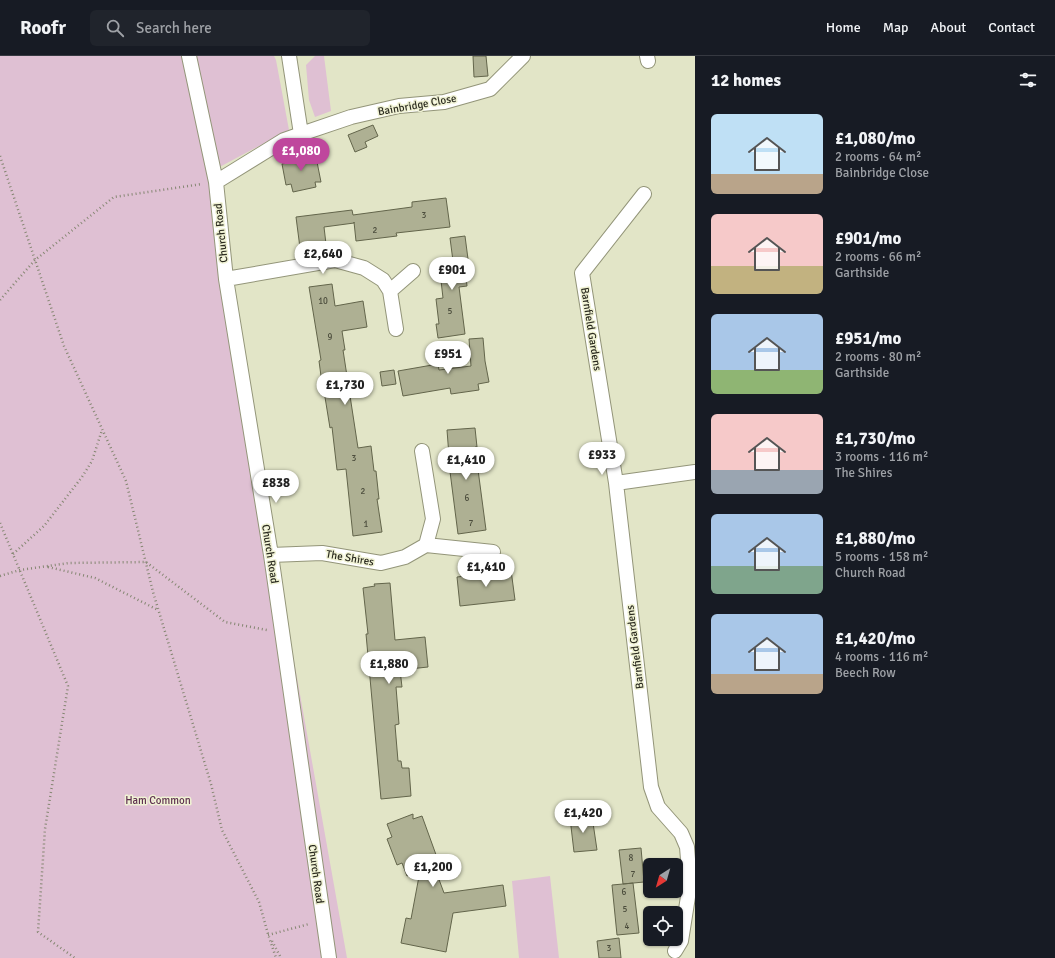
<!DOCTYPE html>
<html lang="en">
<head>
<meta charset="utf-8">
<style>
  body { margin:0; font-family:Signika,sans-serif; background:#20242c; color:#f1f3f6; height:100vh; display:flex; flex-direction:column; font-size:15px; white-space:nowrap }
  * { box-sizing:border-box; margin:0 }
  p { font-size:13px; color:#9ea1a6 }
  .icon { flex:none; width:22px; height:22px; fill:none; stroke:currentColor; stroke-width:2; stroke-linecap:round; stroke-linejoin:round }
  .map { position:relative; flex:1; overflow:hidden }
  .panel { display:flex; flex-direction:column; background:#171b24; width:360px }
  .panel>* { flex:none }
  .needle { width:26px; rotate:217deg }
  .controls { position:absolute; left:643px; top:802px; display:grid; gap:8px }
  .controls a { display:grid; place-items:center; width:40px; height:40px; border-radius:6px; background:#171b24; box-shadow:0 1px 3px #0004; font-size:20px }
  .price { position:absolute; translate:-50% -34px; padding:0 9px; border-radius:14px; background:#fff; color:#222; font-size:13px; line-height:26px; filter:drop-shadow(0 1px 2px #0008) }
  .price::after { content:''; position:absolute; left:50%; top:24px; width:12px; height:9px; margin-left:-6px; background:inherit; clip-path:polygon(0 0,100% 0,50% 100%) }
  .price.active { background:#bf479d; color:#fff }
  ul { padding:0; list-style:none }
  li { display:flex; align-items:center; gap:12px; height:100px; padding:0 16px }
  li span { display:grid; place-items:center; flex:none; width:112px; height:80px; border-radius:6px; color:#555 }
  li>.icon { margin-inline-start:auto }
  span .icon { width:48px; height:48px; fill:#fffc; stroke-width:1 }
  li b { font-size:17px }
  h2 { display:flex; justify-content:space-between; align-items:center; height:48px; padding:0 16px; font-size:17px }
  header { display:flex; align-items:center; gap:24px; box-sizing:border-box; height:56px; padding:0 20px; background:#171b24; border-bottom:1px solid #363941 }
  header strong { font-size:19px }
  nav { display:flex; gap:22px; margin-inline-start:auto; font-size:14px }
  .search { width:280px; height:36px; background:#20242c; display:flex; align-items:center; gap:10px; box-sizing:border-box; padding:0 14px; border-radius:6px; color:#9ea1a6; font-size:15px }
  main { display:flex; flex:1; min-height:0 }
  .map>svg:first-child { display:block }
</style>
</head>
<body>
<header>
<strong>Roofr</strong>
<div class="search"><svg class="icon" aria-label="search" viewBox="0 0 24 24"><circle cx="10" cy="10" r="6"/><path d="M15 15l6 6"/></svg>Search here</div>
<nav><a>Home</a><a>Map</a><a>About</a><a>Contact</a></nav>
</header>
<main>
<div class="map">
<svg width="695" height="902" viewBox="0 0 695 902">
  <rect width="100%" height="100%" fill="#e2e5c7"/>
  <!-- green -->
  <path fill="#dfc0d3" d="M0,0h274l2,4 13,70 -75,40 12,109 121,679h-347z
    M315,0h9l7,55 -16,6 -6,-17 -3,-35z
    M550,820l9,82h-40l-7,-77z"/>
  <!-- building -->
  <path fill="#aeb093" stroke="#63654b" d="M473,0h13l2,20 -14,1z
    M373,69l5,11 -13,6 2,5 -12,5 -7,-17z
    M309,97l2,6 5,-2 5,25h-6l1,5 -23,5 -2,-8 -5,1 -4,-21 5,-1 -1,-6z
    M446,142l4,29 -54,6 1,3 -41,5 -2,-19v1l-30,4 2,17 -26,4 -4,-31 56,-7 1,5 59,-8v-5z
    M465,180l3,23h-4l3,27 -8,1 6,47 -27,4 -2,-14h3l-3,-25 7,-1 -4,-35 14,-2 -3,-23z
    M332,228l3,22 28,-5 4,26 -25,4 3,19h-2l15,98 13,-2 3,25h2l3,28h-2l5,33 -29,4 -7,-67 -9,1 -5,-43 -2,1 -6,-37h-1l-4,-30 2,-1 -12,-73z
    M483,282l2,23 4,21 -11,2 1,6 -28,4 -1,-6 -47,8 -5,-25 40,-7 1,6 32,-4 -2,-27z
    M394,314l2,14 -14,2 -2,-14z
    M475,372l2,19h-2l11,83 -28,4 -10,-78h1l-2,-26z
    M511,514l4,30 -55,6 -3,-29z
    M390,527l5,57 30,-3 3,30 -28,3 2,17h-6l3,37 -4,1 3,36h3l1,7h7l2,28 -30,3 -15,-165h2l-5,-46 12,-2 -1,-2z
    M413,758v5l9,-3 17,47 -5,3 10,27 59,-8 3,21 -53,7 -7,39 -45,-9 5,-25 5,1 9,-48 -13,5 -5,-13 -5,2 -10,-26 5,-2 -5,-13z
    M592,760l5,34 -23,2 -4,-34z
    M641,792l3,34 -21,2 10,-1 6,50 -22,2 -5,-50 11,-1 -4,-34z
    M619,882l2,20h-22l-2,-17z"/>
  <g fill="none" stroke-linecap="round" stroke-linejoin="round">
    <defs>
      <path id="minor" d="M189,0l27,126 10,97 45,276 58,403
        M289,0l12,78
        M647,0l1,5
        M216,126l68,-42 17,-6 50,-17 48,-11 45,-4 46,-13 33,-33
        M644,138l-62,79 34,210 35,304 7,20 23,26 6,14 3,37 -9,57 -6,10
        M226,223l109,-19 29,8 19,12 7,11 6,38
        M390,235l23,-20
        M616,427l79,-11
        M426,489l67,7
        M271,499l51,-2 59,10 24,-6 21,-12 7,-26 -11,-68"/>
    </defs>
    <!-- minor casing -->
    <use href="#minor" stroke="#939579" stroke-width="16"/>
    <!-- path -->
    <path stroke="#858672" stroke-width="2.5" stroke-dasharray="1 3" stroke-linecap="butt" d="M0,100l64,190 62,135 27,111 58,192 11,46 37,72 9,32 8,24
      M0,244l35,-40 79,-63 88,-13
      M0,467l68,163 -23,143 -7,103 37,26
      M13,498l31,-28 38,-49 10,-16 10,-31
      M48,511l47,11 63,32
      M0,520l20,-6 49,-7 77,-1 79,60 42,8
      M268,879l41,-11
      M272,885l9,17"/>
    <!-- minor -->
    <use href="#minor" stroke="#fff" stroke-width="14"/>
  </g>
  <g text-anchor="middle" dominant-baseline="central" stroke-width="3" stroke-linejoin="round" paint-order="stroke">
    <!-- number labels -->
    <g font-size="9" fill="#4b4c3c">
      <text x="424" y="159">3</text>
      <text x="375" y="174">2</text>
      <text x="323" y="245">10</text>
      <text x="450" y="255">5</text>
      <text x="330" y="281">9</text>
      <text x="354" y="402">3</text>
      <text x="363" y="435">2</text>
      <text x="467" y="442">6</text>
      <text x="471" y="467">7</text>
      <text x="366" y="468">1</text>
      <text x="631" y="802">8</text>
      <text x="633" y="818">7</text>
      <text x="624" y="836">6</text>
      <text x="625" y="853">5</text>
      <text x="627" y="870">4</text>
      <text x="609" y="892">3</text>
    </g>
    <!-- street labels -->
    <g font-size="11" fill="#2a2a1f" stroke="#f0f2d4">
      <text transform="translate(417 49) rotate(-10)">Bainbridge Close</text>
      <text transform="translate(221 177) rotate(-96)">Church Road</text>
      <text transform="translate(591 273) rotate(81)">Barnfield Gardens</text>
      <text transform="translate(270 498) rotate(81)">Church Road</text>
      <text transform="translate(350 502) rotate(10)">The Shires</text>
      <text transform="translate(635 591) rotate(-97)">Barnfield Gardens</text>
      <text transform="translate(316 818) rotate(82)">Church Road</text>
    </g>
    <!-- park labels -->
    <g font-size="11" fill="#5e2f4f" stroke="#f0f2d4">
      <text x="158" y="744">Ham Common</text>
    </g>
  </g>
</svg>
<div class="controls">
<a><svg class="needle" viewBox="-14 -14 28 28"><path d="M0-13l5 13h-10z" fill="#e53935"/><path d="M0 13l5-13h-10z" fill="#9ea1a6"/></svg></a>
<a><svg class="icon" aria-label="locate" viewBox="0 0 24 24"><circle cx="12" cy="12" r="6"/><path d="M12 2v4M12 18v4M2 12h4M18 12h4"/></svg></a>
</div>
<b class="price active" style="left:301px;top:116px">£1,080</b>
<b class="price" style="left:323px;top:219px">£2,640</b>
<b class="price" style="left:452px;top:235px">£901</b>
<b class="price" style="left:448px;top:319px">£951</b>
<b class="price" style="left:345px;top:350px">£1,730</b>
<b class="price" style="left:602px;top:420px">£933</b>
<b class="price" style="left:466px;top:425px">£1,410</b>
<b class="price" style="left:276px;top:448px">£838</b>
<b class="price" style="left:486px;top:532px">£1,410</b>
<b class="price" style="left:389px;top:629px">£1,880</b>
<b class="price" style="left:583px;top:778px">£1,420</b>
<b class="price" style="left:433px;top:832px">£1,200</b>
</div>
<section class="panel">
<h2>12 homes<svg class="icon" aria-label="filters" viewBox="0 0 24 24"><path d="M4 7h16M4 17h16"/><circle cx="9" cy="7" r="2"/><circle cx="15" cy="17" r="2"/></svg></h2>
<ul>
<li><span style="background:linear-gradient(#bfe0f5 75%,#b9a48a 0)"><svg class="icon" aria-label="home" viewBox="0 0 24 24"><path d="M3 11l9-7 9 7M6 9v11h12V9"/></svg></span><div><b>£1,080/mo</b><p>2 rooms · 64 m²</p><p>Bainbridge Close</p></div></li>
<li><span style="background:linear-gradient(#f6c9c9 65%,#c2b280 0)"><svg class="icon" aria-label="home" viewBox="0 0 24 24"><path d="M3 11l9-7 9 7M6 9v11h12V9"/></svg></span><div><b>£901/mo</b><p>2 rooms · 66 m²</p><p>Garthside</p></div></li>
<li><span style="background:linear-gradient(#a9c7e8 70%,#8fb573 0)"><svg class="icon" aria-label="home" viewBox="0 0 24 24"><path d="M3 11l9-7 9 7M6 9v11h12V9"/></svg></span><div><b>£951/mo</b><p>2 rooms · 80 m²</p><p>Garthside</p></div></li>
<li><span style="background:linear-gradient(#f6c9c9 70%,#9aa5b1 0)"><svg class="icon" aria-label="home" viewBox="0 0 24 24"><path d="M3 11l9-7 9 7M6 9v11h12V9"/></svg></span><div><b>£1,730/mo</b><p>3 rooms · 116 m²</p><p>The Shires</p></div></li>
<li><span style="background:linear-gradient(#a9c7e8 65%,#7fa58c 0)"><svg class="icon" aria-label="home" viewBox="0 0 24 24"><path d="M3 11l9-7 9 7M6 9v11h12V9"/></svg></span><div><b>£1,880/mo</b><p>5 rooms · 158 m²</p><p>Church Road</p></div></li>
<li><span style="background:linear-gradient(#a9c7e8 75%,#b9a48a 0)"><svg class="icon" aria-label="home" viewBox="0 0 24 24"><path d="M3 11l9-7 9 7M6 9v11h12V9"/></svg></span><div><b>£1,420/mo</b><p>4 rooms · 116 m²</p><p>Beech Row</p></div></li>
</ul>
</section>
</main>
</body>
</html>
